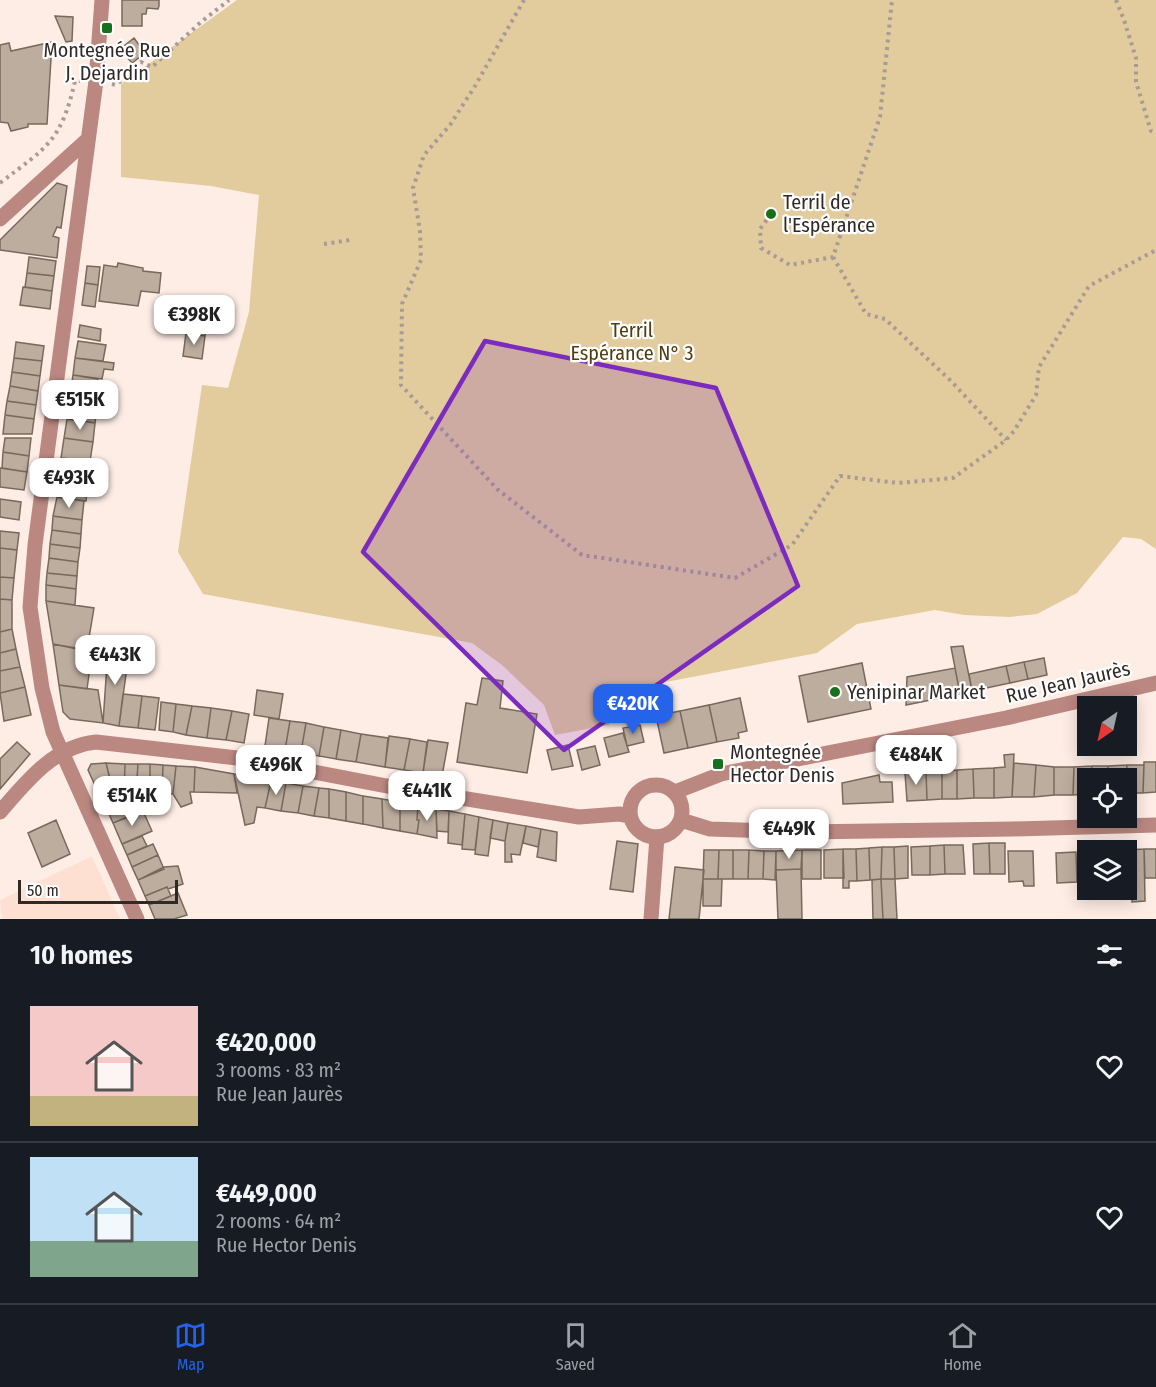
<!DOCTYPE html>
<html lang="en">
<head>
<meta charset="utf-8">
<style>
  body { margin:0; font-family:"Fira Sans Condensed",sans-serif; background:#20242c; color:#f1f3f6; height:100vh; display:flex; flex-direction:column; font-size:22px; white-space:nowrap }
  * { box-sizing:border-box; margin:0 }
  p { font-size:20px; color:#9ea1a6 }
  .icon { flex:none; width:33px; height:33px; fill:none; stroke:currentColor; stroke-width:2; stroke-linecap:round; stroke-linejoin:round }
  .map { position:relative; height:919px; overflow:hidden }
  .details { display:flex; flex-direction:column; background:#171b24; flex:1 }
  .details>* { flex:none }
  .needle { width:39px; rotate:214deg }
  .fabs { position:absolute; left:1077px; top:696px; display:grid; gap:12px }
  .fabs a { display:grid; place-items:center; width:60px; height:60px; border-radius:0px; background:#171b24; box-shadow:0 3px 15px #0003; font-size:30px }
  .scale { position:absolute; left:18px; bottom:15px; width:160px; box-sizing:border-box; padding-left:6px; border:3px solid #312926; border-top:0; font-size:16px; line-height:21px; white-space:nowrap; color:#312926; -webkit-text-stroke:4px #fefefe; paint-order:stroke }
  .price { position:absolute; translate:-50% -51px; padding:0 14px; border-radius:12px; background:#fff; color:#222; font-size:20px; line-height:39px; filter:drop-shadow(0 2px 3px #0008) }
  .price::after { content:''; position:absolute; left:50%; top:36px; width:18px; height:14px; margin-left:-9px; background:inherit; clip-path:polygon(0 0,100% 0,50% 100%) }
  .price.current { background:#2563eb; color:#fff }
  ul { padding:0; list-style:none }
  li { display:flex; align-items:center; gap:18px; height:150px; padding:0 30px }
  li+li { border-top:2px solid #363941 }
  li span { display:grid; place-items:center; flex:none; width:168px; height:120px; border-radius:0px; color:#555 }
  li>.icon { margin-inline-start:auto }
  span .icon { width:72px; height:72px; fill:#fffc; stroke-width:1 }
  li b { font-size:26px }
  h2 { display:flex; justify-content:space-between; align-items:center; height:72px; padding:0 30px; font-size:26px }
  .dock { display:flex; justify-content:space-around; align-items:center; height:84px; border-top:2px solid #363941; background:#171b24; font-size:16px; color:#9ea1a6 }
  .dock a { display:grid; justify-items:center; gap:3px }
  .dock .current { color:#2563eb }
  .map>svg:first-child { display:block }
</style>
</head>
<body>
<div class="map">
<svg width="1156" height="919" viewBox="0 0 1156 919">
  <rect width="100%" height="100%" fill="#feede5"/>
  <!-- built -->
  <path fill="#fee0d3" d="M92,856l28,63h-118l-2,-19z"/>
  <!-- green -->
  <path fill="#e2cb9c" d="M237,0h919v549l-15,-10 -18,-2 -46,56 -40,21 -27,3 -46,-2 -29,-5 -78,14 -40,29 -167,32 -10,15 -32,25 -53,10 -11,-30 -42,-40 -30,-22 -269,-49 -25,-42 24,-167 26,3 21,-76 10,-117 -48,-9 -90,-9v-93z"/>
  <!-- building -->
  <path fill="#bdad9f" stroke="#77695b" stroke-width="1.5" d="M122,0h37v6l-1,3 -11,-1 -1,6h-4v12h-20z
    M55,16l18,1 -1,24 -6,1z
    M134,38l11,15 -13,10 -12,-14z
    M52,42l-5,82h-19v3l-17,4 -3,-8 -8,-1v-77l9,-2 2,8z
    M57,183l10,3 -6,42 -4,-1 -4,9 6,2 -2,20 -57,-8v-10z
    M29,257l27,4 -2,15 -27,-3z
    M118,263l25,5v3l18,2 -2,20 -18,-2 -3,15 -39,-5 5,-36 13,2z
    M87,266l13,1 -2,18 -13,-2z
    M27,273l27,3 -2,15 -27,-4z
    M85,283l13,2 -3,22 -13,-2z
    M23,287l29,4 -2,18 -30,-4z
    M189,318l18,3 -2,15 -19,-3z
    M80,325l21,4 -1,12 -22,-4z
    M186,333l19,3 -3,23 -19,-3z
    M78,341l28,4 -3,16 -28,-3z
    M16,342l28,4 -2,15 -28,-3z
    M14,358l28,3 -2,15 -28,-4z
    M75,358l39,5 -1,7 -9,-1 -2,10 -29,-4z
    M12,372l28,4 -2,15 -28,-5z
    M73,375l25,4 -3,14 -24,-4z
    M10,386l28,5 -2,14 -29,-4z
    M71,389l28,4 -2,15 -29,-4z
    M7,401l29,4 -2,14 -29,-4z
    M68,404l29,4 -2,15 -28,-4z
    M5,415l29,4 -2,15h-29z
    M67,419l28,4 -2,19 -29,-4z
    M5,438h26l-2,18 -26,-4z
    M64,438l29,4 -3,19 -29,-3z
    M3,452l26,4 -2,16 -25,-4z
    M61,458l29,3 -3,16 -28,-4z
    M0,468l27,4 -3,18 -24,-3z
    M59,481l29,3 -2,17 -29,-4z
    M57,497l27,4 -2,19 -29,-4z
    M0,499l21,3 -2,18 -19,-3z
    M53,516l29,4 -1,14 -29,-4z
    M52,530l29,4 -1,14 -30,-4z
    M0,531l19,2 -2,17 -17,-2z
    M50,544l30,4 -2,14 -29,-4z
    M0,548l17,2 -3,28 -14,-1z
    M49,558l29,4 -1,14 -30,-3z
    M47,573l30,3 -1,13 -30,-4z
    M0,577l14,1 -2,22 -12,-1z
    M46,585l30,4 -1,16 -29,-4z
    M0,599l12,1v29l-12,3z
    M46,601l48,7 -7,42 -34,-6z
    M12,629l4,20 -16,4v-21z
    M53,644l39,8 -5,37 -28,-4z
    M963,646l9,45 -12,3 -9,-47z
    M16,649l4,18 -20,4v-18z
    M108,649l21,3 -10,74 -16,-3z
    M1044,658l3,17 -19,4 -4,-17z
    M1024,662l4,17 -18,4 -4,-17z
    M862,663l9,46 -63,13 -9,-46z
    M1006,666l4,17 -38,8 -3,-17z
    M20,667l5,20 -25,6v-22z
    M955,668l5,26 -54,11 1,-28z
    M482,678l21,3 -3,27 37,6 -10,59 -70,-11 9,-59 11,2z
    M59,685l39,5 5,33 -33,-4 -7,-7z
    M25,687l6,28 -27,6 -4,-28z
    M257,690l26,4 -4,25 -25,-4z
    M123,694l19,2 -4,32 -19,-2z
    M142,696l17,2 -4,32 -17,-2z
    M740,698l7,33 -9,2 1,5 -22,4 -8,-37z
    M161,702l15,2 -3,28 -14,-2z
    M176,704l16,2 -6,29 -13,-3z
    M709,705l8,37 -29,6 -8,-37z
    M192,706l19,2 -4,30 -21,-3z
    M211,708l21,3 -6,29 -19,-2z
    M232,711l17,3 -5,29 -18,-3z
    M680,711l8,37 -24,5 -8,-37z
    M269,718l21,3 -5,29 -20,-4z
    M290,721l16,2 -5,29 -16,-2z
    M306,723l18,4 -5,29 -18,-4z
    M640,725l4,17 -17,4 -4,-18z
    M324,727l17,3 -5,29 -17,-3z
    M341,730l20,4 -5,28 -20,-3z
    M623,733l6,19 -20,5 -5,-19z
    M361,734l27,4 -3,29 -29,-5z
    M389,736l21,3 -6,31 -19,-3z
    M410,739l17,3 -4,31 -19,-3z
    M428,740l20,3 -6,33 -19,-3z
    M17,742l13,12 -30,35v-30z
    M568,745l5,21 -21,4 -5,-20z
    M595,746l5,19 -18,5 -5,-20z
    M1014,754l-2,43 -18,1v-30l11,-1 -1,-12z
    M1144,762h12v30l-13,1z
    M106,763l19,1 -1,28h-11z
    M106,763l10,39 -11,5 -17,-37 3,-6z
    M1014,763l22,2 -2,32h-22z
    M125,764h13l-2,29 -12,-1z
    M138,764h12v29h-14z
    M150,764l13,1 -1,28h-12z
    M163,765l13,1 -3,28 -11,-1z
    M1036,765l18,2v28l-20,2z
    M1127,765l-1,13h-18v-12z
    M1127,765h17l-1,28h-17z
    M176,766l19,1 -1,25h-4l2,11 -11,4 -8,-13z
    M1092,766l-2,12h-2v16l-15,1 1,-28z
    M1092,766h16v12h-18z
    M195,767l39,7 3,19 -43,-1z
    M1054,767h20l-1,28h-19z
    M994,768v30h-20l-1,-29z
    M973,769l1,29 -17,1v-29z
    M957,770v29h-15v-28z
    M942,771v28l-15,1 -1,-28z
    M926,772l1,28 -20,1 -2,-28z
    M234,774l37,7 -6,27 -8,-1 -3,16 -9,2z
    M879,775l1,7h12l1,20 -50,2 -1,-21z
    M271,781l15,2 -5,28 -16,-3z
    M286,783l17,3 -5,27 -17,-2z
    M303,786l16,2 -5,28 -16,-3z
    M319,788l10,1v29l-15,-2z
    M329,789l17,3v29l-17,-3z
    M346,792l17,4v28l-17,-3z
    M363,796l19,3 1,29 -20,-4z
    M126,799l6,16 -19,8 -7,-16z
    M382,799l18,3v29l-17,-3z
    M400,802l18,3 -1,15h2l-2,14 -17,-3z
    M418,805l18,4 1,29 -20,-4 2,-14h-2z
    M436,809l13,2 -1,21 -11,-1z
    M143,811l9,20 -30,13 -9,-21z
    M449,811l16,3 -3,31 -14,-2z
    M465,814l14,3 -4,33 -13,-1z
    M479,817l14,3 -5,36 -13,-2z
    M56,820l14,34 -28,13 -14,-34z
    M493,820l15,3 -3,18 -15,-3z
    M508,823l18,3 -6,29 -9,-1 1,8h-7v-21z
    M526,826l15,3 -3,18 -15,-4z
    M541,829l16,3 -1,29 -19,-4z
    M142,836l5,10 -20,9 -5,-11z
    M617,841l21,3 -5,48 -23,-3z
    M989,843l1,31h-16l-1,-30z
    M989,843h16v31h-15z
    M153,844l5,11 -26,12 -5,-12z
    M944,845l1,29 -15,1v-29z
    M944,845h19l2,29h-20z
    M908,846v32l-13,1 -1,-32z
    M930,846v29h-18l-1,-28z
    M882,847l-1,32 -11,1 -1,-32z
    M882,847h12l1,32h-14z
    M869,848l1,32 -13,1 -1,-32z
    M843,849l1,29h-20v-28z
    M843,849h13l1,32h-8v7h-6z
    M1144,849l1,52 -13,1v-16h-6v-36h-1z
    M1144,849h12v29h-11z
    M704,850h15l-1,29h-15z
    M719,850h14v29h-15z
    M733,850h16l-1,29h-15z
    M749,850l15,1 -1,28h-15z
    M802,850l-1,19 -25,1v-19z
    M802,850h19v29h-19z
    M764,851h12l-1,29 -12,-1z
    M1008,851h25l1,35h-10l-1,-5 -14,1z
    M1076,852l1,30 -20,1 -1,-30z
    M1080,853h8v28h-8z
    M158,855l6,14 -26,11 -6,-13z
    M178,866l5,18 -15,5 -1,-2 -22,9 -7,-16 26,-13z
    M675,867l29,3 -5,49h-30z
    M801,869l1,50h-24l-2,-49z
    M703,879h19l-1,27h-18z
    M881,879l2,40h-10l-1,-39z
    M881,879h14l2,40h-14z
    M167,887l4,9 -22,9 -4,-9z
    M178,893l9,22 -13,4h-19l-6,-14z"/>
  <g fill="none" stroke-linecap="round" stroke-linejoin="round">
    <!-- path -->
    <path stroke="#a89b95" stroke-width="4" stroke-dasharray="3 4.5" stroke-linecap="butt" d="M524,0l-49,86 -25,39 -26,30 -11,33 7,43 1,29 -19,44 -1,81 96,104 85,66 153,23 57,-33 48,-69 58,7 55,-5 53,-38 8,-9 22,-36 3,-28 50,-81 67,-36
      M1116,0l8,20 12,38v24l15,49 5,2
      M112,84l4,1 25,-23 11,5 49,-45 28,-22
      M0,183c47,-36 61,-41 75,-102h5
      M771,214l-11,15 1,19 29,17 43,-8 47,-140 12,-117
      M324,244l26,-4
      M833,257l33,57 19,5 66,62 55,59"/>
    <!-- minor -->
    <path stroke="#ba8781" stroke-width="15" d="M102,0l-6,81 -61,464 -5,62 12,81 11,44 84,187
      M0,219l87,-79
      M681,820l29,9 93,3 210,-3 143,-4
      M651,919l6,-82"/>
    <!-- tertiary -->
    <path stroke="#ba8781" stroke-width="15" d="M630 811a26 26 0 1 1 52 0a26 26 0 1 1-52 0Z
      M675,792l46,-18 285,-56 150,-35
      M0,812c26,-30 54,-66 96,-70l150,17 146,28 187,30 40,-3 11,2"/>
  </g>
  <!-- marked area -->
  <path fill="#7b2cbf" fill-opacity="0.2" stroke="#7b2cbf" stroke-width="4.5" stroke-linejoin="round" d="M485,341l231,47 82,198 -234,164 -201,-198z"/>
  <!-- markers -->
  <g fill="#17701b" stroke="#fefefe" stroke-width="2">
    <rect x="101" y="22" width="12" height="12" rx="3"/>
    <circle cx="771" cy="214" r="6"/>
    <circle cx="835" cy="692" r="6"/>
    <rect x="712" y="758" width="12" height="12" rx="3"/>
  </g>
  <g text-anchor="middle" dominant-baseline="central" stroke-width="4.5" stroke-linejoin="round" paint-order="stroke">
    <!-- poi labels -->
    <g font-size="20" fill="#312926" stroke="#fefefe" text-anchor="start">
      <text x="107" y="50" text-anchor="middle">Montegnée Rue<tspan x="107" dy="23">J. Dejardin</tspan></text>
      <text x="783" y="202">Terril de<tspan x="783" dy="23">l'Espérance</tspan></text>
      <text x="847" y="692">Yenipinar Market</text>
      <text x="730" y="752">Montegnée<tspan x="730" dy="23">Hector Denis</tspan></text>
    </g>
    <!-- park labels -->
    <g font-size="20" fill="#503d0f" stroke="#fefefe">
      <text x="632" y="330">Terril<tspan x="632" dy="23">Espérance N° 3</tspan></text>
    </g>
    <!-- street labels -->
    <g font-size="20" fill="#312926" stroke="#fefefe">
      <text transform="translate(1068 682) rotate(-13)">Rue Jean Jaurès</text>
    </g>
  </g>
</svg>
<div class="fabs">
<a><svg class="needle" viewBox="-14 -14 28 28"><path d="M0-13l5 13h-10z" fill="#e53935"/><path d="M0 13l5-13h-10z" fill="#9ea1a6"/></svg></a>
<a><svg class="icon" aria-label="locate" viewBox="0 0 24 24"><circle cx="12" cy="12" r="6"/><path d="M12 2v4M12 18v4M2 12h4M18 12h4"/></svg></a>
<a><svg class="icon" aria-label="layers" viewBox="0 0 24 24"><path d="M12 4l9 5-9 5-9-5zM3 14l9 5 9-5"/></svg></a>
</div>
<div class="scale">50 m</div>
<b class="price" style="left:194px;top:346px">€398K</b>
<b class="price" style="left:80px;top:431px">€515K</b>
<b class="price" style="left:69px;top:509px">€493K</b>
<b class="price" style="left:115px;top:686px">€443K</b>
<b class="price current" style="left:633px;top:735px">€420K</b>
<b class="price" style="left:916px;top:786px">€484K</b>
<b class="price" style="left:276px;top:796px">€496K</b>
<b class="price" style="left:427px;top:822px">€441K</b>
<b class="price" style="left:132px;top:827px">€514K</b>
<b class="price" style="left:789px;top:860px">€449K</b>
</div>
<section class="details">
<h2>10 homes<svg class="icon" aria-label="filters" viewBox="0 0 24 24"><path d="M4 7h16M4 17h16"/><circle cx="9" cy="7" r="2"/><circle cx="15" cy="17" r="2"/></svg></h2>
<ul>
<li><span style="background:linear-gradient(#f6c9c9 75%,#c2b280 0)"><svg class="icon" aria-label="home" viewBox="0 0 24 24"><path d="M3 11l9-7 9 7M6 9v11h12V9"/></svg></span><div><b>€420,000</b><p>3 rooms · 83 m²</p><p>Rue Jean Jaurès</p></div><svg class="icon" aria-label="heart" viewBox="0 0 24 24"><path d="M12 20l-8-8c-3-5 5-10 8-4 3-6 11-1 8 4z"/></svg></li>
<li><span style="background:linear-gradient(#bfe0f5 70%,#7fa58c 0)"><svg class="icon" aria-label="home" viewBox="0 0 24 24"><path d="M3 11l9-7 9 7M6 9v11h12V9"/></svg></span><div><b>€449,000</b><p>2 rooms · 64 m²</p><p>Rue Hector Denis</p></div><svg class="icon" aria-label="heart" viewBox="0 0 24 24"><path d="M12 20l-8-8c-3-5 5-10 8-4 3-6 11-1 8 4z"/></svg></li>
</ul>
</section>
<nav class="dock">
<a class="current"><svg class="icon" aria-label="map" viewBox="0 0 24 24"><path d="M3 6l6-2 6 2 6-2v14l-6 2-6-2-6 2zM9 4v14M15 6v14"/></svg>Map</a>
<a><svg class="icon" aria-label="saved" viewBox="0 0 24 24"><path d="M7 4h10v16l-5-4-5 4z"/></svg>Saved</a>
<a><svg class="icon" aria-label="home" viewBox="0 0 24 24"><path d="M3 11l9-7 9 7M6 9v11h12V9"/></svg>Home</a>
</nav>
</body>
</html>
